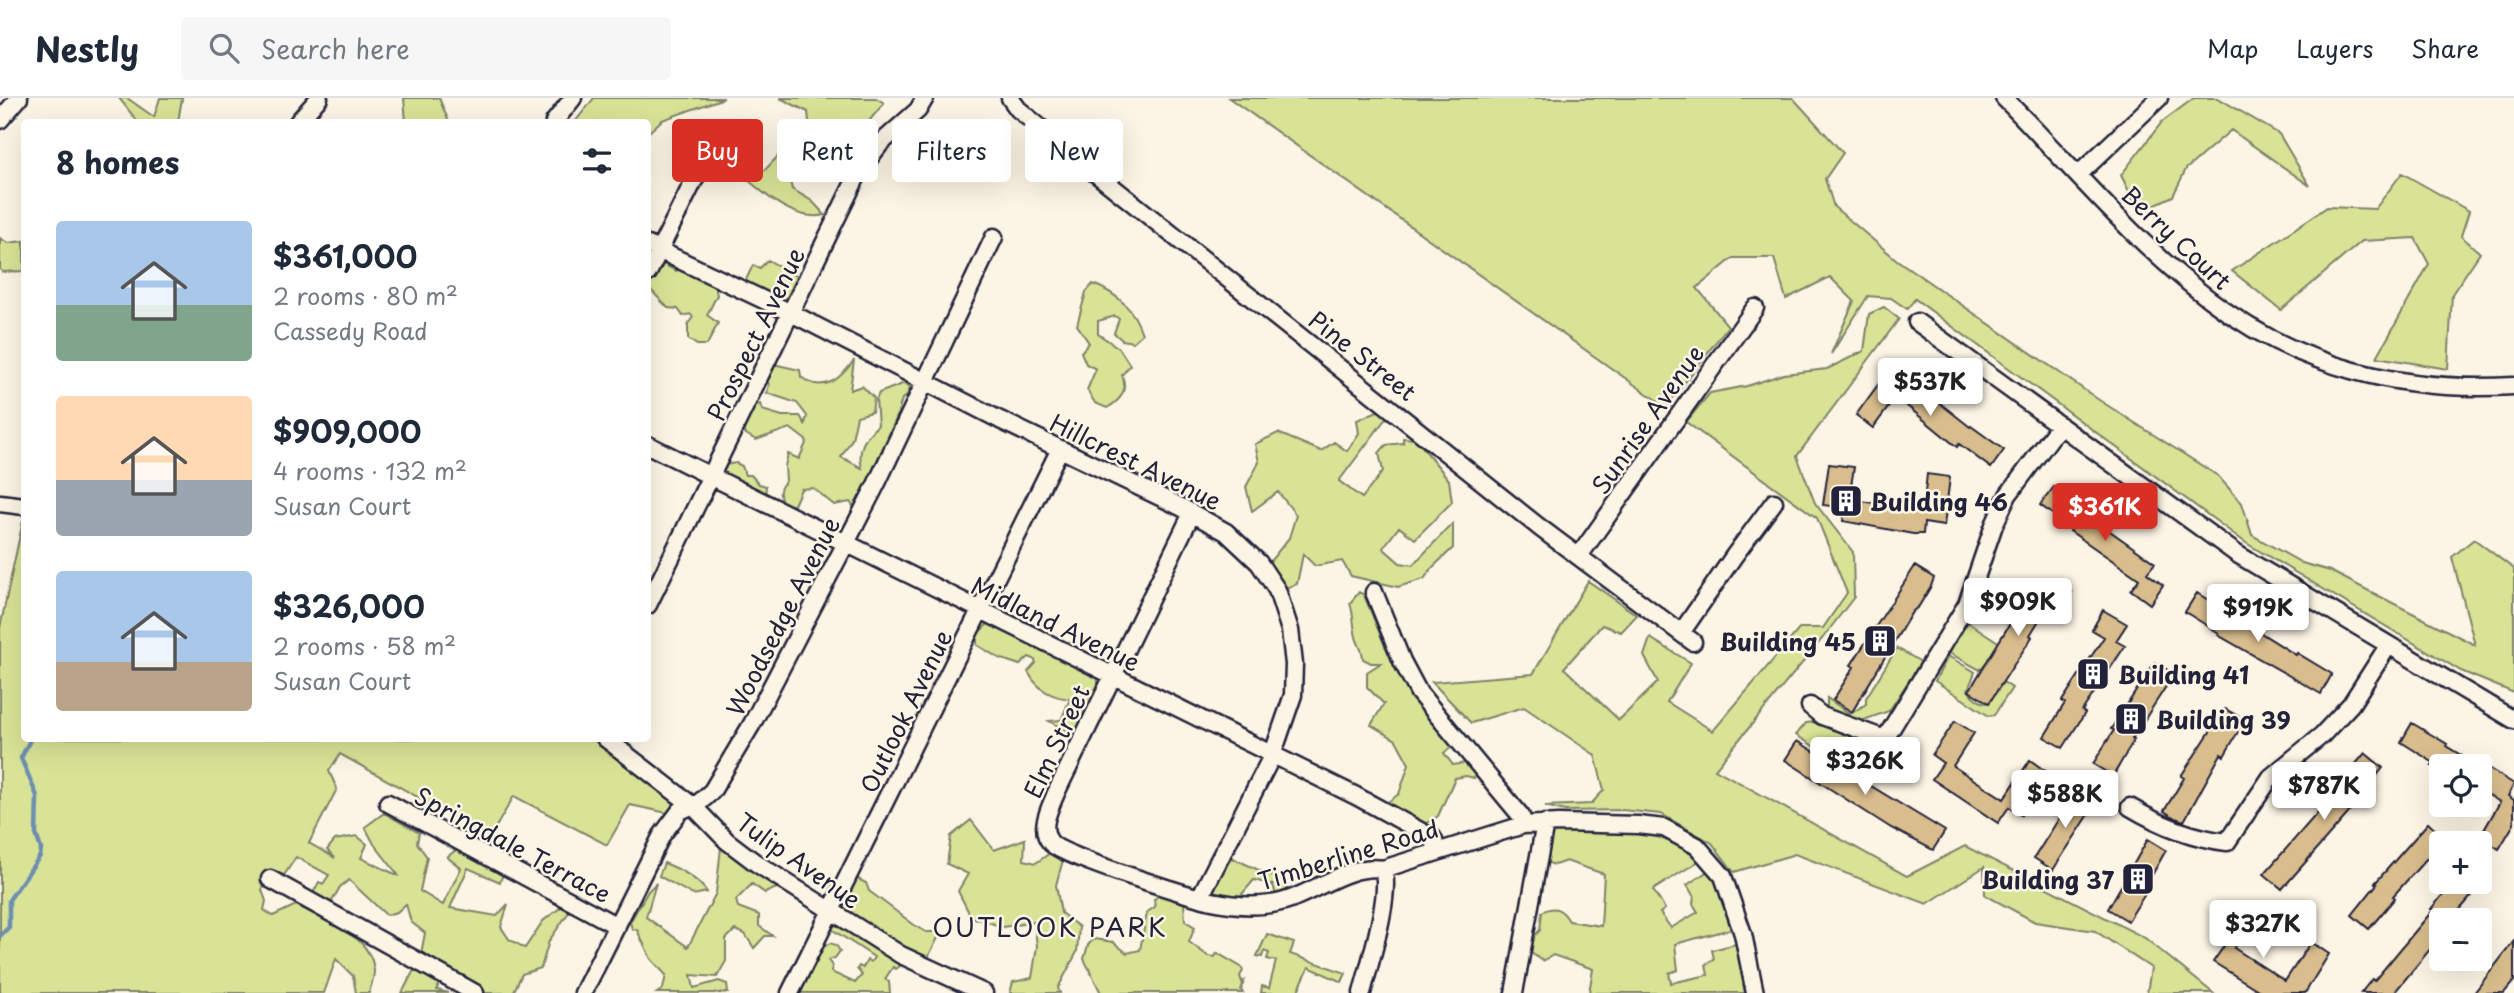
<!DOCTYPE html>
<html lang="en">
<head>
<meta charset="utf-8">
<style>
  body { margin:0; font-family:"Playpen Sans",sans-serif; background:#f6f6f7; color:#1f2937; height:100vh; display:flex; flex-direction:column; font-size:26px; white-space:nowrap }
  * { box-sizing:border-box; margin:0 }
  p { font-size:23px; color:#747a83 }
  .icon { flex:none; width:38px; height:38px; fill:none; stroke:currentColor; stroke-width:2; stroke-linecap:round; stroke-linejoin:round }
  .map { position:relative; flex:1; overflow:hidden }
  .details { position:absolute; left:21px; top:21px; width:630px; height:623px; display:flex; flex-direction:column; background:#fff; border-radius:7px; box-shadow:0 7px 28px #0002 }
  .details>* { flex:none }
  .guide { position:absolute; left:672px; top:21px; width:665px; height:63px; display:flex; gap:14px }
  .tools { position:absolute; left:2429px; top:656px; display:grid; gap:14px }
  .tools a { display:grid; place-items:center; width:63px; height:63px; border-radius:7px; background:#fff; box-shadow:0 7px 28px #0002; font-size:35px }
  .price { position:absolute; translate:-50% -60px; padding:0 16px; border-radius:7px; background:#fff; color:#222; font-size:23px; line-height:46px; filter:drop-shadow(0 2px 4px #0008) }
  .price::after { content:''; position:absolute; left:50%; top:42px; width:21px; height:16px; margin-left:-10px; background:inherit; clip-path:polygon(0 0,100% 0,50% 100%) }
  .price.active { background:#d93025; color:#fff }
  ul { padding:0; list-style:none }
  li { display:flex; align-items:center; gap:21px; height:175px; padding:0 35px }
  li span { display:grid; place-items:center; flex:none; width:196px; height:140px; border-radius:7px; color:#555 }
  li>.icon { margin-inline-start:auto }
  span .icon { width:84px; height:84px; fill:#fffc; stroke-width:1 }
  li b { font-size:30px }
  h2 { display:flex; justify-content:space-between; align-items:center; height:84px; padding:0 35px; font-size:30px }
  .pill { padding:0 24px; border-radius:7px; background:#fff; box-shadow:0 7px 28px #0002; font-size:24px; line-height:63px }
  .pill.active { background:#d93025; color:#fff }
  header { display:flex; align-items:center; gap:42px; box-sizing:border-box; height:98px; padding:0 35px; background:#fff; border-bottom:2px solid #e0e1e3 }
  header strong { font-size:33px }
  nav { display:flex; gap:38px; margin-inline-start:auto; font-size:24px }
  .search { width:490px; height:63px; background:#f6f6f7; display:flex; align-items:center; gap:18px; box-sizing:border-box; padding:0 24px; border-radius:7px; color:#747a83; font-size:26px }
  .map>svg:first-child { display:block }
</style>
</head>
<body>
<header>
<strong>Nestly</strong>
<div class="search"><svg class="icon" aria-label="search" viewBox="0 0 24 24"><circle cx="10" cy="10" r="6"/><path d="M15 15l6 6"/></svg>Search here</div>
<nav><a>Map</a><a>Layers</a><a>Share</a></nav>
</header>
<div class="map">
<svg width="2514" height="895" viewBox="0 0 2514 895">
  <rect width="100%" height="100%" fill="#fcf5e5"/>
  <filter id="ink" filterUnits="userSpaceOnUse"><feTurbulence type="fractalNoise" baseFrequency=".0143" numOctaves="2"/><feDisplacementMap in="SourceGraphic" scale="14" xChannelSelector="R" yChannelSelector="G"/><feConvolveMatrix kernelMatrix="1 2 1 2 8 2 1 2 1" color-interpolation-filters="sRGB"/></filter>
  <g filter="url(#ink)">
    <!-- green -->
    <path fill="#d8e396" stroke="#7d8268" stroke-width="2" d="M119,0h8l27,19 6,-19h22l-4,24h-40z
      M404,0h35l10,24h-43z
      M594,0h130l-62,22 -14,13v-11h-73z
      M780,0h96l8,5 -28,34 -19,-10 -26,14 -3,-29z
      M1229,0h564l50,55 -18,26 9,28 63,53 202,140 119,76 24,27 10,32 50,28 28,8 145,74 -23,-88 22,-18 40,30v124l-53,-22 -215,-128 -331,-244 -8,10 -16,-11 -23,-2 -37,58 23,-53 -24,-24 -44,22 -12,-41h-41l-36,30 31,38 -62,81z
      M2194,0h24l61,36 31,52 -79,-56 -45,39 -13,27 -34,16 -18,-37 41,-53z
      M782,54l10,37 20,12 13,14c-34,8 -67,-27 -92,-48l31,4z
      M2402,75l67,38 -8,25 19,17 -28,41 -4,75 -71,-12 52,-93 -14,-26 -53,3 -81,69 -49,-39 95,-64 48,2z
      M0,140l8,5 16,-2v30l-22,1 -2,-3z
      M768,162l30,17 2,4 -9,18 -8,2 -39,-17 9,-19 7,3z
      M659,164l17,9 5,-2 34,17 2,9 -10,20 11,8 -11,22h-10l-9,-6v-15l5,-7 -3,-3 -7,2 -5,-7 -10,-1 -20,-21z
      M1093,186c25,10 41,25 49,50l-9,8 -11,-2 -8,-7 5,-14 -4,-3 -17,5v13l21,14 11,17 -8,10c6,16 -1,25 -15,33l-12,-5 -8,-13 9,-21 -10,-5 -5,-12 8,-9 -12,-18 9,-33z
      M1884,209l15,12 -102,137 18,47 38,49 1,45 -32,42 -107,130 192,107 58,-30 180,92 68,55h-66l4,-25 -56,-37 -60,-9 -50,-27 -1,-28 -57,37 -132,-50 -61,18 -22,-29 -51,-29 -39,-4 -57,1 -20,-5 46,-2 13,-14 -9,-35 -71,-48 -53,16 -39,-41 101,-8 55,-93 49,34 -16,17 -19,-7 -38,43 55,52 39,-38 -14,-26 6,-18 41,25 -24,39 46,29 87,-103h23l24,-35 -30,-75 -131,-96 24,-29 37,-7 37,-12 43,-5 37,-18 5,-37z
      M854,262l-4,30 12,-4 12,12 -2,14 -15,4 -5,23 -11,18 21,11c-5,-19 2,-30 16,-43l-2,-25 3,-7 26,-10 5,4 -4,10 -4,2 -6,20 -37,81 -6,6 -3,-4 -16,3 -21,-17 -12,1 -7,16 -10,1c-5,-11 -7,-17 2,-25l-1,-15 3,-12 11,5 8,-18 -17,-13 -34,12 -12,-7v-12l8,-15 8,-2 2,6 20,6h18l5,8 2,-8 -10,-13 -30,-10 2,-8 -3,-7 7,-14 27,6 1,7c22,17 40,2 53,-17z
      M1382,311l7,5 -50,67 23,17 21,-27 -4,-18 7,-8 17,-2v-5l13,1 33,41 3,22 -37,37 -16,-12 -16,21 17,15 13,2 40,-42v25l-20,19 -9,12 -26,8 -47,-11 -9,-15 -27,5 -12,-12 -6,30 -14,5 -16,-24 22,-27 7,-23 -18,-23 -26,19 -6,-24 13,-25 -4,-18 23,-11 43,18 13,-9 13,9 12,-18 -2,-13z
      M736,365l6,3 3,9h6l8,9 7,2 -1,10 -46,-23 5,-8z
      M24,418v222l569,1 82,63 -8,11 -37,-8 -23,40 -93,-49 -24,41 -150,-83 -11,17 8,18 -28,54 26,15 -8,-8 8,-10 22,-4 10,8 -6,14 38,18 -25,-32 -9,-17 19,-14 35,20 -2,10 10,14 -7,34 23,14 18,-37 -14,-11 9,-7 47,24 -3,8 -32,-14 -18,40 47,8 11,-12 -7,23 8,12 16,9 18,-27 21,-16 7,4 -22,32 -8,27 -19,6 -9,19h-28l-64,-39 4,-21 -14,-11 -5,-18 -9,8 -11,3 -37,-35 -9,7 -9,16 -18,-10 6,-11 4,2 6,-9 -33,-18 -11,17 -6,2 -6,-3 -11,17 4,11 -2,9 9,6 23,-11c28,15 75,28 78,66 0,7 -3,15 -5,22h-13l-3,-17 -17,-17 -12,34h-324v-365z
      M1359,494l5,3 21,51 34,61 33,40 -8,6 9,12 12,-2 10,11 -1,4 -8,-2 -11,2 -17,38 -13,8 -40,-20 14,-10 10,-30 -13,-24 -25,-15 13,-21 -17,-17v-15l14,-9h-10l-8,-4c0,-9 -5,-14 -7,-22 -3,-12 -2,-22 -6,-34z
      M1968,524l33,22 -21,26 -31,-17z
      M988,526l109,52c6,18 -14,42 -22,59l-26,-14 12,-1 9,-21c-19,-2 -32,-9 -42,-27l8,-9 -2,-4 -5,-2 -9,8 -21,-7 -22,-13v-11z
      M1897,550l24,14 -32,49 -28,10 -34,-11v-12l23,16 16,-10v-6z
      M1948,558l27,16 -7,18c4,7 13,14 21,13l14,-21 9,6 -18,27 -5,1 -54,-35z
      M1816,624l39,14 5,11 -21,15 -43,-27 10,-12z
      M971,722l23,30 31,-11 -1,21 12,3 14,-10 13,7 -7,25 5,28 18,14 -2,25 -19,36 2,5h-50l3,-11 19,-4 5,-32 -3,-24 -31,5 -32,-10 -13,-26 10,-17 -21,-10 4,-28z
      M1551,731l100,5 31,13 17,14 -46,29 12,19 -5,4 11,15 27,-16 -5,-8 1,-7 -7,-12 21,-14 10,15 13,43 -56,15 3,26 -9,3 2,10 37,-8 -2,-10 8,-6 -2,-9 24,-6 9,49h-156l4,-24 -40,-14 -10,6 -12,-8 -1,-12 10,-11 2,-18c13,-7 20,-3 27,9l32,5 3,-52 -38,-13 -11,4 -10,-3z
      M721,749l58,40 -14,6 -13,-9 -16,16 2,7 21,8v11l14,10h-8l-11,12 -9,-14 -10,-4 -9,9v22l-9,16 -26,-2 3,13 25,-7 8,3 1,9h-71l6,-4 3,-14 -15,-16 -14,-29 -5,-1 -2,-7 18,-31 8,-8 -10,34 42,30 28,-54z
      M1228,758l57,26 4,13 -12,4 -4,-14 -19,-5 -17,20 -28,-7z
      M664,765c16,6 33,15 43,29l-14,3 -34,-19z
      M856,780l10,5 3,8 48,36 9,5h15l-15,29 -82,-50 -2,-6z
      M1163,795l21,8 1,20 10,6 -6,15 19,14 7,1 2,-4 24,14 2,4 -3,5 2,6 2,-1 -3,9 2,3h-142l-17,-34 4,-14 6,-6 19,3 14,11 13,-3 7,-38 8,-5 -1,-8z
      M833,827h6l63,39 -6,5 -3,-2 -8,12 4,3 1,11h-90l24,-46 6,-4 6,2 4,6 -5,7 -7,2 4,6 -1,6 24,11 7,-8 -5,-6 2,-3 4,2 4,-8 4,2 3,-5 -44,-29z
      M1267,836l27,9 -4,11 56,19 -4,9 -33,-15 -12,26h-36l1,-7 7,2 7,-27 -9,-2 2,-6 -5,-2 -2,6 -5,-1z
      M416,868l24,13 -3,11 12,3h-47z"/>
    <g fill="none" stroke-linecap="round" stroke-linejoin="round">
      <!-- stream -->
      <path stroke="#6d8eb0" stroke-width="4.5" d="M0,838l9,-9v-27l31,-44 1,-7 -5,-15 1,-38 -16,-38 10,-20"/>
    </g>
    <!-- building -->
    <path fill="#d9bd8d" stroke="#22223b" stroke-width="2" d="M1903,276l67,53 1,-1 33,24 -13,18 -32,-24 -2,3 -61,-50 -23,31 -17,-13 24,-33 10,8z
      M1829,366l25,3 -5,32 74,12 4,-37 23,3 -6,49 -20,-3 -1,11h-10l-70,-13 2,-13 -22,-3z
      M2054,389l33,25 -1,2 69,49 -8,10 16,12 -13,19 -19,-14 8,-11 -69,-48 2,-3 -32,-23z
      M1915,468l19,12 -3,8 -12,20 -7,6 -60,100 -19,-12 21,-33 -3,-2z
      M2049,480l23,14 -11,19 -12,-7 -19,31 2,2 -43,66 -20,-12 62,-102 8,5z
      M2197,495l99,62 1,-2 35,21 -11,20 -103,-59 1,-2 -34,-21z
      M2103,512l24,14 -11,17 9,5 -43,65 3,2 -22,35 -19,-11 21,-34 -3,-2 42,-64 -12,-7z
      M2155,564l19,12 -42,65 2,1 -21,36 -20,-12 21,-34 -3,-1z
      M2225,611l20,11 -21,36 -3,-2 -37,67 -9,-3 -11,-7 20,-33 -3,-2z
      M1955,623l19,12 -21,33 51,33 26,-39 18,13 -27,42 -12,-8 -11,16 -66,-44 11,-16 -11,-8z
      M2412,625l35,21 -1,2 33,20h-47l2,-3 -33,-21z
      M1797,643l148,90 -12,19 -42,-22 -106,-68z
      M2365,655l18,15 -25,30 2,2 -78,89 -18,-15 77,-88 -2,-2z
      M2480,665l34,21 -6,12 6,4v24l-15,25 -19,-12 20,-35 -20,-12z
      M2077,692l20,12 -44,68 -19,-12z
      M2428,725l17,15 -52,58 2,2 -26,31 -17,-14 25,-31 -2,-1z
      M2148,741l18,11 -19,34 3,2 -22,35 -20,-12z
      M2453,784h10l12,10 -24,28h-10v16l-47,57h-33l11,-14 2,2 59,-71 -2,-1z
      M2235,806l19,12 -20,32 51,33 26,-39 18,12 -24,39h-42l-50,-31 11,-16 -11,-7z
      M2514,843v40l-10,12h-30z"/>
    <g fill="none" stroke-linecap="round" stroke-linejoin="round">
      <defs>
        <path id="minor" d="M1010,0l8,11 62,52 459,366 154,115
          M2004,0c66,67 130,144 205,201 88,68 195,94 305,87
          M0,22l19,-22
          M298,24l21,-24
          M554,24l19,-24
          M2078,77l81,-77
          M648,147l143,68 209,107 181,87 45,25 33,31 18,27 13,40 4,34 -1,31 -21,61 -72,141
          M648,175l70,-141
          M1917,224l320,232 277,166
          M648,347l708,351 77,42 4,12
          M0,405l24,3
          M1192,415l-136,280c-6,15 -18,36 -5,50 10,13 139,53 161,58 19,4 40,6 59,3 38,-5 73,-41 112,-35l140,-44 36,-2 79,2 26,3 33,18 26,30 20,58 12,59
          M1579,458l176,-248
          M1374,494l28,69 17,32 102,123 2,9
          M648,507l212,-435 20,-26 38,-34 7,-12
          M1681,535l53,-77 40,-54
          M1810,608l12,10 63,23 82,-135 27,-79 14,-30 52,-70
          M605,640l88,68 34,35 29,22 145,92 83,38
          M388,705l229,123
          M2130,709c30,18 62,31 97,35l44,-65 51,-42 29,-31 37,-58
          M270,781l205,114
          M583,895l79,-158 18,-24 20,-9 12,-11 40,-67 124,-239 118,-248
          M790,895l270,-544
          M1362,895c7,-28 30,-99 21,-124
          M1514,895l31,-170"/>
      </defs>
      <!-- minor casing -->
      <use href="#minor" stroke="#22223b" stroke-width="21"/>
      <!-- minor -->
      <use href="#minor" stroke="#fcf5e5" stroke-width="16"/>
    </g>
  </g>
  <!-- icons -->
  <defs>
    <symbol id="building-square" viewBox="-11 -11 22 22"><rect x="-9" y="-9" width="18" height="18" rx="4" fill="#22223b" stroke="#fcf5e5"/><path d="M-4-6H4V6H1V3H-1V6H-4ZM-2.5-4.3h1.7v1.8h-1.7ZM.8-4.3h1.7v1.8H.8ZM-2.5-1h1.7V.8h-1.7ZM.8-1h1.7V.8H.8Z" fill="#fff"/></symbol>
  </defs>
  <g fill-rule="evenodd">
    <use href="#building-square" x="1827" y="384" width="38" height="38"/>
    <use href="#building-square" x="1861" y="524" width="38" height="38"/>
    <use href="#building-square" x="2074" y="557" width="38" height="38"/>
    <use href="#building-square" x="2112" y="602" width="38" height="38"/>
    <use href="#building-square" x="2119" y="762" width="38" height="38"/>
  </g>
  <g text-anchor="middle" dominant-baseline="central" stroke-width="5" stroke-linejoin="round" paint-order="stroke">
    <!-- street labels -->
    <g font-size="24" fill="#22223b" stroke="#fcf5e5">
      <text transform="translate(2177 139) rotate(43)">Berry Court</text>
      <text transform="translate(755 236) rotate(-64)">Prospect Avenue</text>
      <text transform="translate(1363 257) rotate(38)">Pine Street</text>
      <text transform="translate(1647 321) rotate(-55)">Sunrise Avenue</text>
      <text transform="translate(1136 363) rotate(26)">Hillcrest Avenue</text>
      <text transform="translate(782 518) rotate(-63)">Woodsedge Avenue</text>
      <text transform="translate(1056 525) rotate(26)">Midland Avenue</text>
      <text transform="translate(905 613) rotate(-64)">Outlook Avenue</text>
      <text transform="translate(1056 643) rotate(-65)">Elm Street</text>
      <text transform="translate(513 746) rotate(28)">Springdale Terrace</text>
      <text transform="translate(1348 756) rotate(-17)">Timberline Road</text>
      <text transform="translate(799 762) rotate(35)">Tulip Avenue</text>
    </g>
    <!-- poi labels -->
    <g font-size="24" font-weight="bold" fill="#22223b" stroke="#fcf5e5" text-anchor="start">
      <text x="1870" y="403">Building 46</text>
      <text x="1856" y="543" text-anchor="end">Building 45</text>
      <text x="2118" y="576">Building 41</text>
      <text x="2156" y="621">Building 39</text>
      <text x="2114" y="781" text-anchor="end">Building 37</text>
    </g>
    <!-- neighbourhood labels -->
    <g font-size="26" letter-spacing="2" fill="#22223b" stroke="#fcf5e5">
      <text x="1050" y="828">OUTLOOK PARK</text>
    </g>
  </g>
</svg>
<div class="tools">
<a><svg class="icon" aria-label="locate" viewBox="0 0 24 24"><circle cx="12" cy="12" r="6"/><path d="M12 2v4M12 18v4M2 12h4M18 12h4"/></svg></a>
<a>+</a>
<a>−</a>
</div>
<b class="price" style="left:1930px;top:320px">$537K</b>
<b class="price active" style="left:2105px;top:445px">$361K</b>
<b class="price" style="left:2018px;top:540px">$909K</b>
<b class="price" style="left:2258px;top:546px">$919K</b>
<b class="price" style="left:1865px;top:699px">$326K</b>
<b class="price" style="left:2324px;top:724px">$787K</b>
<b class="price" style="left:2065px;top:732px">$588K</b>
<b class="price" style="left:2263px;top:862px">$327K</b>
<div class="guide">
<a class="pill active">Buy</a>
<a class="pill">Rent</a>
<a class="pill">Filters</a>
<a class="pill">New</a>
</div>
<section class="details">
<h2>8 homes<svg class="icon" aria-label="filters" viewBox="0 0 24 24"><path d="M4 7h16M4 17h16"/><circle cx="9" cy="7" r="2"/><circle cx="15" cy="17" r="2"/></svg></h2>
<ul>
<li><span style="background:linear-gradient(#a9c7e8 60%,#7fa58c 0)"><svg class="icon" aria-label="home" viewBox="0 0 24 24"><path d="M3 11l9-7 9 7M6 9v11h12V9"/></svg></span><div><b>$361,000</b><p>2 rooms · 80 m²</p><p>Cassedy Road</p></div></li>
<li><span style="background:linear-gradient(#ffd9b3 60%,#9aa5b1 0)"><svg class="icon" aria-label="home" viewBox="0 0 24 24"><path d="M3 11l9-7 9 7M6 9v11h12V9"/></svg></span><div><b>$909,000</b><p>4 rooms · 132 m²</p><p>Susan Court</p></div></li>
<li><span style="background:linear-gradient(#a9c7e8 65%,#b9a48a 0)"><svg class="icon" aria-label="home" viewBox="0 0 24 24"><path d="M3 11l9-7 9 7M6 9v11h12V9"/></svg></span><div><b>$326,000</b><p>2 rooms · 58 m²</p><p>Susan Court</p></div></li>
</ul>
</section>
</div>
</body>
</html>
